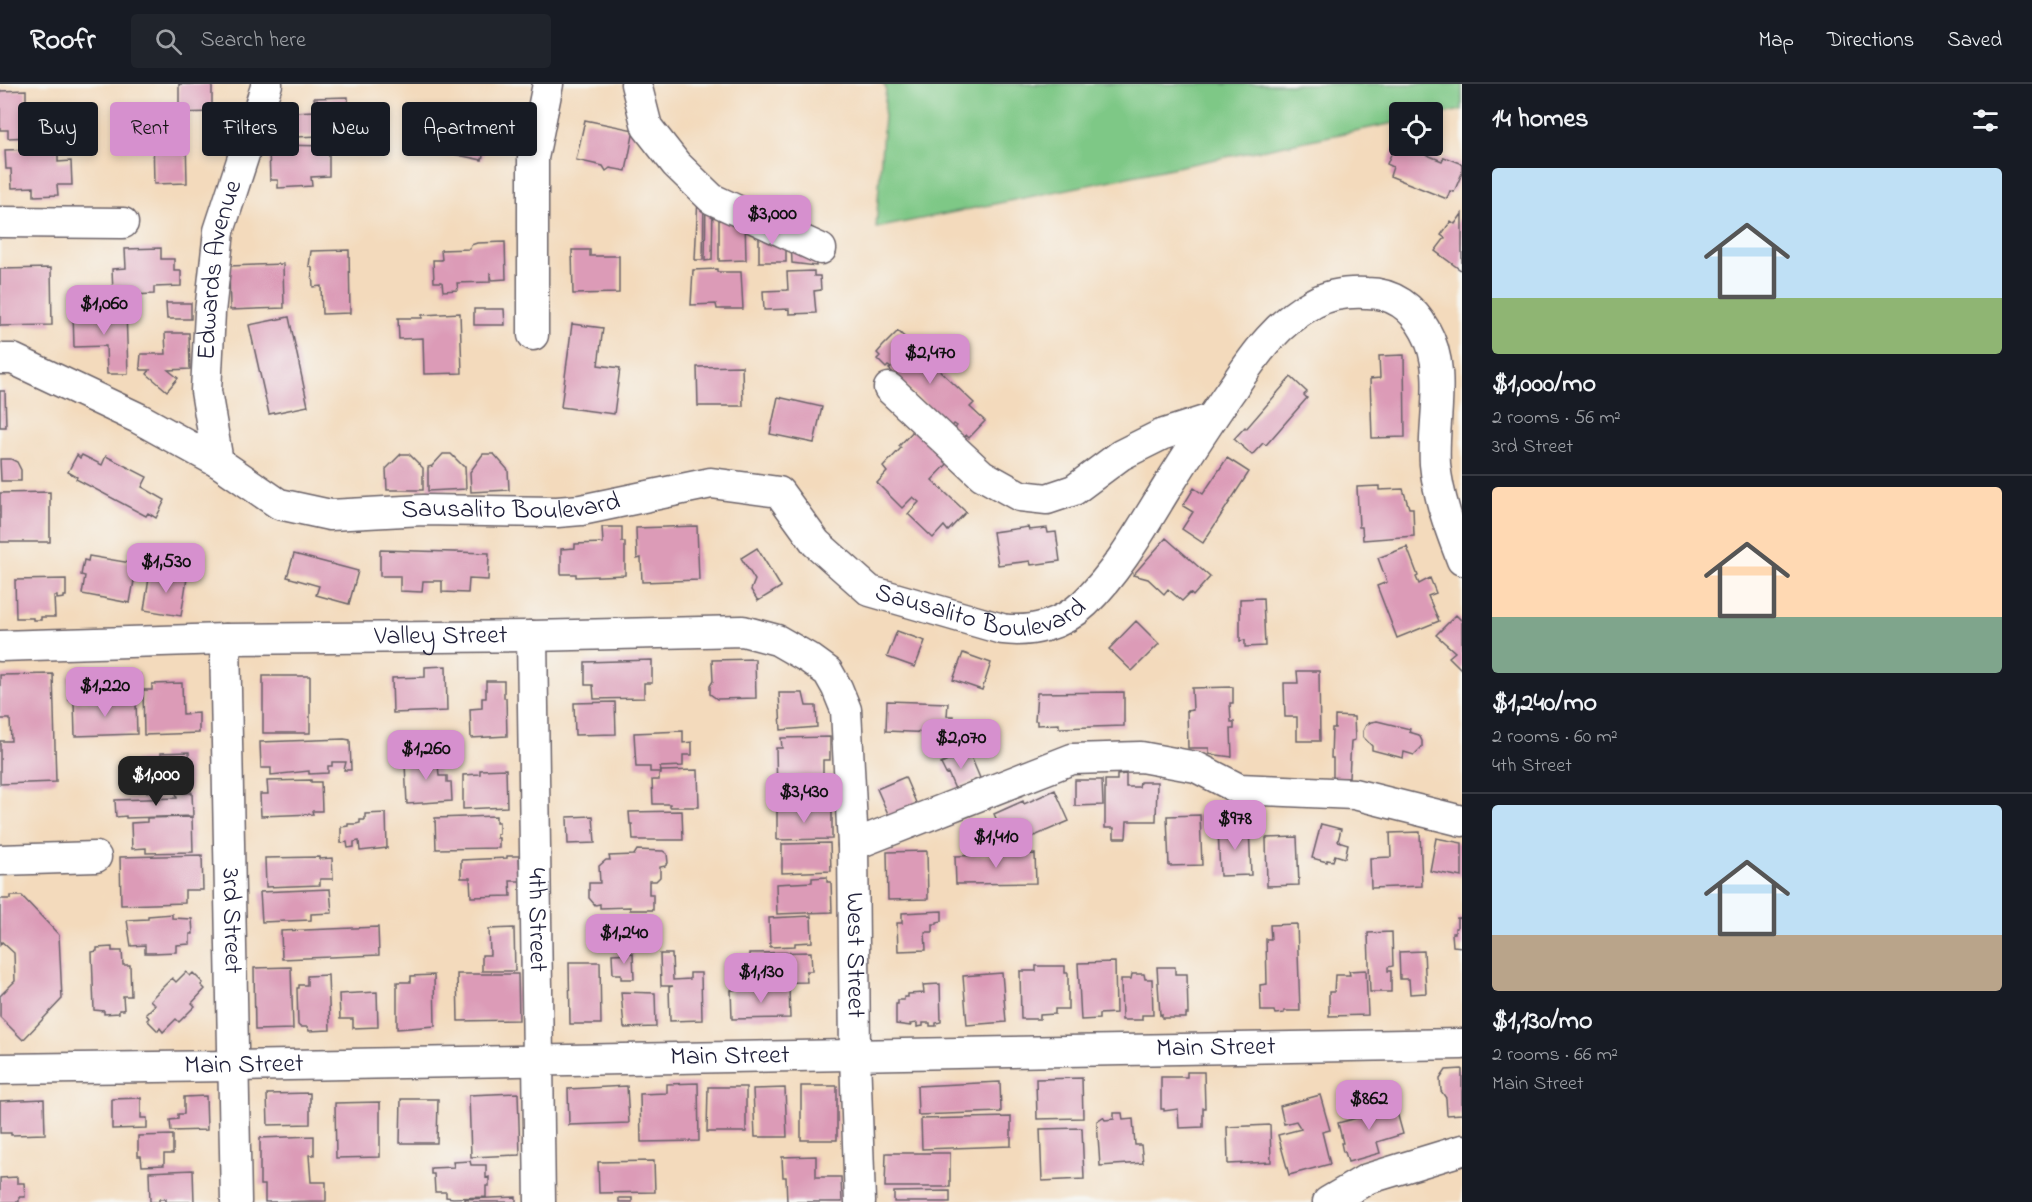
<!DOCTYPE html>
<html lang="en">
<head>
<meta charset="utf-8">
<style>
  body { margin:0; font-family:"Indie Flower",sans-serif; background:#20242c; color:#f1f3f6; height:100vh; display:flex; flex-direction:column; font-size:22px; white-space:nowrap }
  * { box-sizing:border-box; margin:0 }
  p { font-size:20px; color:#9ea1a6 }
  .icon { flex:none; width:33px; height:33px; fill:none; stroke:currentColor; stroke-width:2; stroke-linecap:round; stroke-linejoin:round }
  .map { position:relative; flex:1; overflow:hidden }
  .sheet { display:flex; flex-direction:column; background:#171b24; width:570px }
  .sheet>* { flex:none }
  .top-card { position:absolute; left:18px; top:18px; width:570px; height:54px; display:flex; gap:12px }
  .buttons { position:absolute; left:1389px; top:18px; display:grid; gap:12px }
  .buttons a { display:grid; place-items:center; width:54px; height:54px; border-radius:6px; background:#171b24; box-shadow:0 3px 9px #0003; font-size:30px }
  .price { position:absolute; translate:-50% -51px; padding:0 14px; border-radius:12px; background:#d690ce; color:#111; font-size:20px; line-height:39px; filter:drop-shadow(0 2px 3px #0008) }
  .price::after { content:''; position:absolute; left:50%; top:36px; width:18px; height:14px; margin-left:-9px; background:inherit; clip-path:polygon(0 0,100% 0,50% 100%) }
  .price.on { background:#222; color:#fff }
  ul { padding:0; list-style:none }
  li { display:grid; align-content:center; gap:12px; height:318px; padding:0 30px }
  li+li { border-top:2px solid #363941 }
  li span { display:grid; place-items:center; height:186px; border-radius:6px; color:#555 }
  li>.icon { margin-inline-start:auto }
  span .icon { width:108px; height:108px; fill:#fffc; stroke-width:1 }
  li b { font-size:26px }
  h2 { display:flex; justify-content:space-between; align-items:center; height:72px; padding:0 30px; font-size:26px }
  .pill { padding:0 21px; border-radius:6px; background:#171b24; box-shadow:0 3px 9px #0003; font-size:21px; line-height:54px }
  .pill.on { background:#d690ce; color:#111 }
  header { display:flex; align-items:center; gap:36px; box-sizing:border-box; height:84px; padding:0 30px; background:#171b24; border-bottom:2px solid #363941 }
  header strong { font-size:28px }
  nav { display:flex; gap:33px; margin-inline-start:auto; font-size:21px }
  .search { width:420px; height:54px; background:#20242c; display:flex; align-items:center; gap:15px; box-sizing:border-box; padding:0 21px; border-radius:6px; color:#9ea1a6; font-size:22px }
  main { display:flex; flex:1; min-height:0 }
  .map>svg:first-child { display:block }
</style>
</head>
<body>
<header>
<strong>Roofr</strong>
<div class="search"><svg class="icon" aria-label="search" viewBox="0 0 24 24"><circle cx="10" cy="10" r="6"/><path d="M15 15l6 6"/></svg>Search here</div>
<nav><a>Map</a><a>Directions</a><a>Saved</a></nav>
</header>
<main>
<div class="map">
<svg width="1462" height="1118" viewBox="0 0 1462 1118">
  <rect width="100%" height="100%" fill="#f6f6f2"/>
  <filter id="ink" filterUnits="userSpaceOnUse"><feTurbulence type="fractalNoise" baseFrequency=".0167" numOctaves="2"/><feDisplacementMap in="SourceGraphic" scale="12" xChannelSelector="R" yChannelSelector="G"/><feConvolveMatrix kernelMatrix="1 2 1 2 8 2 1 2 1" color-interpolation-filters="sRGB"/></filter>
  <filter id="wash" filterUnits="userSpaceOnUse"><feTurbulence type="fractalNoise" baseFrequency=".008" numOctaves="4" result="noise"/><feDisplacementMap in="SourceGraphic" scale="24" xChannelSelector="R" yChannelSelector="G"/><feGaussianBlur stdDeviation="1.35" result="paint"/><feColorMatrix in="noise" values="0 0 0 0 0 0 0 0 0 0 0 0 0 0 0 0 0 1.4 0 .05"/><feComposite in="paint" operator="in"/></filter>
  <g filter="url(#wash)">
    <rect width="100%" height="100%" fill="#f3dabc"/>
    <!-- green -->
    <path fill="#7ec886" stroke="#507560" stroke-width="1.5" d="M883,0h579v26l-29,6 -1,-4h-32l-1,10 -523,106 10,-140z"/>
    <g id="blocks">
      <!-- building -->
      <path fill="#dc9bb7" d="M179,0h33v28l-33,1z
        M26,6v13h13v13h4l1,18 -13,1v2l-23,1v-8h-8v-39z
        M348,13v19h-3l1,19 -51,2 -1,-25 21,-1 -1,-13z
        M462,28l29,6 -9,42 -29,-6z
        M585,36l49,10 -8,41 -16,-3 -4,3 -3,-5 -27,-6z
        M153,52h33l1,47 -33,1z
        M1396,58l4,4h5l37,15 2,-4 18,7v9l-8,19 -4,-1 -3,8 -57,-23 3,-9 -6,-3z
        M276,61l53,1v30l-18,1 1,9 -34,2v-8h-8l-1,-32z
        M58,64v14l13,-1 1,24h-15l1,10 -24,1v-9l-22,1 -1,-19h-5l-1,-19z
        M698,112l6,4 -1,60h-8z
        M706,117l7,4 -1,55 -7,1z
        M1462,130v57l-27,-20 10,-13 -4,-3 10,-14 4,3z
        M719,133l26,3 1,40 -27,1z
        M759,141l27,12v25h-27z
        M791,156l25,9v17l-24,-3z
        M505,158l1,37 -14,1 -2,-8v10l-33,1 1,7 -15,1 -1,-9h-8l-1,-22h9l-1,-10 29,-1 1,-4 6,-2z
        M161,164v11h13v12h7v15l-27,1v7l-23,1v-2h-18l-1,-24 14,-1 -1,-19z
        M349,166l1,63 -28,1 -1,-28 -8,1 -1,-19 -3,-2 2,-15z
        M572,166h18v6h29v37l-46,1z
        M283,180l1,44 -54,2 -1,-44z
        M51,184l1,57 -52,1v-57z
        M717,185v3h24l2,37h-26l-1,-5 -25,1 2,-35z
        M814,187v5h6l1,14 -7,1 2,22 -27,1v-5l-25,1 -1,-19 25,-1 -1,-18z
        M166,219h25v16h-24z
        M474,225h30l1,16h-31z
        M126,226l2,64h-21l-1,-28 -32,1 -1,-35z
        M460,229l2,60 -38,1 -1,-36 -24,1 -1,-21h24v-3z
        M289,233l19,89 -39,8 -20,-89z
        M572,240l31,4 -5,37 22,3 -6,46 -53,-7z
        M898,247l76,72 -4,4 15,14 -16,17 -3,-3 -3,4 -9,-9 3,-4 -3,-2 -3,4 -62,-59 2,-1 -3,-2 -2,2 -9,-9 3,-3 -3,-3 6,-7z
        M165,249h24l1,36 -22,1 10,8 -11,13 -20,-17 3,-4h-9l-1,-4 1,-12h25z
        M1404,271l1,82 -33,1 -2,-59 10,-1 -1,-22z
        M742,282l1,40h-45l-1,-39z
        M1291,293l16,15 -3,3 3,3 -41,47 -3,-2 -11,12 -18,-16 11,-12 1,2z
        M0,307h5l1,36h-6z
        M778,313l44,10 -8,36 -44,-9z
        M917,343l34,33 -19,20 34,32 -18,19 -4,-5 -11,12 -25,-24 11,-12 -6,-5 -11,11 -25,-25 10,-11 -4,-5 18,-19 -2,-2z
        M401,370h8l14,14v22h-36l-1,-21z
        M443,370h8l12,12h2l1,23 -38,2v-24l4,-1z
        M483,370h11l14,16 1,20 -38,2 -1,-20z
        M77,371l3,3 2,-3 20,10 4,-9 41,21 -5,10 23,13 -9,18 -8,-5 -2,3 -70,-37 1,-2 -9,-5z
        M1227,374l22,14 -46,71 -21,-14 11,-17 -10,-6 11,-18 9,6z
        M0,375h11l6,3 4,8v11h-20z
        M1379,402v4l24,-1 6,19h4l1,28 -51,4 -1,-13h-3l-2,-40z
        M50,408v50h-50v-49z
        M697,442l2,54 -57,2 -1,-24 -4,1 -1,-31z
        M602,443h20v15h3v33l-49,2v-3h-15v-25l14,-1v-4l28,-1z
        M1028,443l1,3 18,-2 1,5 8,-1 4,29 -29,4 -1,-4 -32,4 -5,-33z
        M1166,454l44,39 -17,19 -3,-3 -8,8 -14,-12 -4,5 -16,-15 -15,-4z
        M1407,463l11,29 -2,1 3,7 11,-6 6,15 -8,3 11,25 -42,17 -20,-52 10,-4 -9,-24z
        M757,464l24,39 -23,14 -7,-11 4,-10 -14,-22z
        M380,466l109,3 -1,27 -19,-1 -1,14 -26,-1v-11h-19l-1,11 -22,-1v-15h-20z
        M294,470l64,17 -9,33 -33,-9 3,-9 -32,-9z
        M89,472l48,8 -7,39 -48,-9 3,-18 -4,-1 3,-15 4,1z
        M150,488l37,6 -6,38 -37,-6z
        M66,495v17h-2v2l-7,1v-3h-3l1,21h-14v3h-8v-2h-17l-1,-38z
        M1263,514l2,48 -20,1v-7l-5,1v-42z
        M1456,531l6,6v49l-13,-13 6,-5 -19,-17z
        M1136,537l23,23 -27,27 -23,-22z
        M897,547l28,10 -10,26 -28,-10z
        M963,569l28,10 -9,27 -29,-10z
        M755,575l1,39 -39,1 -7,-5v-8l3,-5 -1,-21z
        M652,576v23h-8v15l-50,1 -1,-14h-8v-23z
        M446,582l1,45 -54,2 -1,-35 33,-1v-10z
        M1297,587h22l1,70h-23v-24h-12l-1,-34h14z
        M53,590l3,108 -56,2v-43h11l-1,-22h-10v-44z
        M140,590l1,24 -32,1v-24z
        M100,591l1,24 -32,1 -1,-24z
        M263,592h47v57h-47z
        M486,597h18v17h2l1,38 -36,2 -1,-29 12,-1v-10h4z
        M182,599l1,31 16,-1v20l-55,2 -1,-45h9v-6z
        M1233,603v16h-3l1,19h3v7h-3l1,28 -23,-3v-6h-21l-1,-37 6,-1 -1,-22z
        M1124,608v34l-65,2v-4l-22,1v-4h-2l2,-28z
        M779,609h24l3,13h10l1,21 -36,3z
        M136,617l1,33 -62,2 -1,-34z
        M887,617l61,2 -1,13h6v9l7,1 -1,8 -73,-3z
        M615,618l1,32 -41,1 -1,-32z
        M1335,632l19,1 1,23 -4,1 -2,37h-16v-20h-2l1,-30h3z
        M1377,637l33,8 -1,3 10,3 3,6v6l-8,8 -10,-3 -1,6 -31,-8v-4l-9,-9v-6l3,-6 5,-3z
        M683,647v12l9,-1v13h-9v11l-23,1 1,5h-11v-5h-14l-2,-34z
        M830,653v23h-7v21h-4v15l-42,1 -1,-49h6l-1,-10z
        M344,655l6,1 1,30h-7l2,-8h-14v4h-4v7l-19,1v-3l-38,4v-7h-10l-1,-26z
        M413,667h16l-1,7h4v5h6l1,13h8v6h4l1,19 -45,3 -2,-40h5v-6h3z
        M189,668l2,39 -55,1 -2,-32 27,-1v-6z
        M969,668l11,26 -25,11 -7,-16 -2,1 -5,-10z
        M506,685l1,38 -44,2v-34l17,-1v-4z
        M698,686l1,37h-29v-3h-17l-1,-24h7v-6h2v-3z
        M1126,690v13h13l1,-5h17l-1,39h-29l-1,17h-12v-10h-9v-48h12v-5z
        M905,693l12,28 -28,11 -12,-27z
        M311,696v2h10l1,29h-10l1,3 -52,2 -1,-22h8l-1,-13z
        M1075,696h27l1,25 -28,1z
        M1055,706l14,31 -60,26 -15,-33 29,-13 1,3z
        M176,709h16l1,23 -67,2v-2l-10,1 -1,-17 62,-2z
        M832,723v32l-55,1v-32z
        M682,727l1,29h-50l-1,-16h-2l-1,-12z
        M386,729l1,35 -27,3 -1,-10 -5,1v5l-6,1 -1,-6 -6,1v-16l7,-1v-2h8l4,-1v-3h5v-6z
        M1200,731l2,50 -33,1 -2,-50z
        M496,732v6h3v12h-2v4h2v10l-63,1 -1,-31z
        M593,732l2,27 -27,1 -1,-27z
        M192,733l1,35 -47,1v-5l-14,1 -1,-26 16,-1v-4z
        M1321,740l20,5 -3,12 10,3 -3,14 -10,-3 -2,6 -6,-1v2l-15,-4z
        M1249,742l2,49 -31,1 -2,-49z
        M1420,748l2,54 -51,2 -1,-30 21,-1 -1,-24z
        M1297,753l2,48 -32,1 -1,-48z
        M1436,754l26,5v34l-32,-6z
        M830,759l1,28 -49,2v-29z
        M637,766l26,1 4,3 1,9 -3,3 -5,1v10l-4,4h-7v13h4v16h-23v-3l-30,1v-4l-5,1 -6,-7v-15h11l-1,-17 7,-6h4l-1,-4 25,-1z
        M927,767l1,48 -40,1 -1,-48z
        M1035,770l1,29 -80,1 -1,-28z
        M202,771l1,35h-18v13l-64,2 -1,-48z
        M507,772h12l1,25h-10l1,15 -40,1 -1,-19h-9v-18l46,-2z
        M319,773v2l13,-1 1,21h-13v6l-54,2 -1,-29z
        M827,793v5h4l1,30 -55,2 -1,-30 36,-2v-4z
        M330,805l2,24 -21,1v6l-49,2 -2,-30z
        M11,812h11l37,39 3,64 -39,41 -23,-23v-21l15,-15 -1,-28 -12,-11 -2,3v-46h11z
        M942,827v10l-5,1v2h-4v8h-8l1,18 -28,1 -1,-28h5v-10z
        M172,830v4l20,1 1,15h-3v10l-14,1v7l-23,1h-8v-8l-14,1 -4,-26 21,-1v-3z
        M811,832l1,26 -17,1v3l-25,1 -1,-29z
        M1457,834h5v29l-9,-1 -1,-13h3v-5h2z
        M1297,840l3,87h-16v2l-9,1 -1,-3h-13l-1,-26 7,-1 -1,-45h5l-1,-14z
        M378,843l1,28 -97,4 -1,-28z
        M514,844l1,43h-33v-16h8l-1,-26z
        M1392,848l1,34 -5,1v4h3v21h-21l-2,-59z
        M112,863v4h10l1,14h7l1,31h-8l1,14h-5v3l-15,1v-3l-10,-1 -2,-58 5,-1v-3z
        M1424,867l2,42 -16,1 -1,-15h-9l-1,-27z
        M811,868l1,19h-6l1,11 -58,1v-30z
        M633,869l1,26h-13v-5h-8l-1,-20z
        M660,870h12l1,26 17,-1v-6h11l1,47 -32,1 -1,-34 4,-1h-12z
        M569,878h31l1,62h-31z
        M1115,878l1,51 -17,1v5l-18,1 -3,-57z
        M1036,882h29v7h3v36h-13v5l-15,1v4h-19l-1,-48h16z
        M291,883l2,62 -38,1 -1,-62z
        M1157,883h18v7h12l1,40h-2v4h-24v-4l-2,1z
        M1366,886l2,45 -39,1v-24h5l1,-17h15l-1,-4z
        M186,888l4,4 3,-3 10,10 -2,2 4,4 -13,14 3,3 -16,16 -3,-3 -13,13 -3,-4 -2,3 -11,-11 2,-2 -3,-4 9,-9 -5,-5 22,-22 4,4z
        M1002,889l4,49 -39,3 -4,-49z
        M457,890h61l1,46 -61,1z
        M1132,890h12l1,5h7l1,36h-11v5h-20l-1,-41h10z
        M328,891l2,55 -21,1 -1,-4h-8l-2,-2 -1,-37h2v-3h8v-9z
        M434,891l1,51 -38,3v-47h14v-6z
        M940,900l1,38 -5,1v3h-6v-3h-7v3l-6,1v-4l-7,1 1,2 -15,-2v-20h2v-4h6v-3h4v-3l16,-1 -1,-8z
        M789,904l1,30 -58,1 -1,-29z
        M377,908l1,35 -25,1v-9h-13l-1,-25z
        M621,908l34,1 1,34 -32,1z
        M1462,985v45l-15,1 -1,-17 -5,-7 -1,-12 6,-9z
        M1187,988h17l1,36h-2v19l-24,1 -1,-19 -14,2v-2h-3v-32h26z
        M1082,994l1,40 -46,1 -1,-40z
        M1000,998l1,30 -83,3 -1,-29z
        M698,999l1,58 -58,1 -1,-48 27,-1v-9z
        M627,1002l2,37 -60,2 -1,-36z
        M801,1002h36v54h-36z
        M708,1003h38v45h-39z
        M785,1004l2,49h-32l-2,-48z
        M310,1009v31l-42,1 -1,-31z
        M518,1009l2,62 -49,2 -2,-62z
        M1320,1011l10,35 -8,2 8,32 -41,11 -11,-40 23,-6 -5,-8 -12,3 -4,-18z
        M206,1012l1,34 -36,1 -1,-11 8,-1v-5h6v-17z
        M141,1014v20h6v10l-35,1v-30z
        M44,1015l1,35 -34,1v-2h-11v-32z
        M401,1015h37l-1,44h-37z
        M380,1018v55l-44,1 -1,-55z
        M1374,1021h21l8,29 -26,8 3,11 -32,9 -3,-10h-2l-2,-9h2l-5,-20 19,-5 -2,-8z
        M1114,1029h8l1,7 10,-1 2,26h6l2,18 -43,3 -3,-45 6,-4 2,3 9,-1z
        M1011,1033v29l-89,3 -1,-30z
        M1270,1041l1,37 -43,2 -1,-37z
        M1082,1044l2,51 -42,2 -2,-52z
        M173,1051v19h-9v11l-22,1 -1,-10h-3v-20z
        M314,1052v19h-5l2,27h15v19l-61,1v-17h-5v-47z
        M886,1069h64v34h-65z
        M816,1072v21h25l1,25h-55l-1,-25h-3l-1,-20z
        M470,1077l1,4h15v13l3,-1v9h-3v11l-33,1 -7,-1v-5h-11l-1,-18h-3v-6l23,-1 -1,-5z
        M654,1077l1,31 -56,1 -1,-31z
        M193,1086l1,32h-28v-3h-7v3h-9l-1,-30z
        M17,1093v6h7l1,14h-6v5h-19v-24z
        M950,1107v11h-56v-10z
        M516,1113v5h-51v-3z
        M619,1114h13v4h-13z"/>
    </g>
  </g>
  <g filter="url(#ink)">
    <use href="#blocks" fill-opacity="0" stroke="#6b6268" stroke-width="1.5"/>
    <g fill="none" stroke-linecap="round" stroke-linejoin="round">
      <defs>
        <g id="minor">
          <path d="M636,0l11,43 29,37 36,35 109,50"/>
          <path d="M0,138l123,1"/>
          <path d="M533,251v-177l15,-74"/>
          <path id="s1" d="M0,275h13l125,59 80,44 61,42 51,11 93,-5 134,2 24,-2 130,-27 68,9 37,51 54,48 132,38c30,4 60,-4 83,-26 33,-32 57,-75 81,-114 22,-35 44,-69 68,-103 22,-33 44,-64 80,-83 16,-9 36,-11 53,-10 26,0 46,15 58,37 23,40 7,90 10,134 3,33 15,65 27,96"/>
          <path d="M889,304l93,87 38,21 27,3 27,-9 47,-35 40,-20 50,-16"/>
          <path id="s2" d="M218,378l-12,-71 4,-79 9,-81 48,-147"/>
          <path id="s3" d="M532,552l8,566"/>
          <path id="s4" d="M225,555l11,563"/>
          <path id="s5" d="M0,562l225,-7 307,-3 211,-5 34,9 33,19 18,13 9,16 9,22 7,135 2,210 5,147"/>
          <path d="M853,761l219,-86 69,-2 55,10 43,22 115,5 108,27"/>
          <path d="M0,776l96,-3"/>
          <path id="s6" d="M0,985l232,-3 1230,-22"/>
          <path d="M1328,1118l39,-23 95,-29"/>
        </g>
      </defs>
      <!-- minor casing -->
      <use href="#minor" stroke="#6b6268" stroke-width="33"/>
      <!-- minor -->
      <use href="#minor" stroke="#fff" stroke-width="30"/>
    </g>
  </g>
  <g text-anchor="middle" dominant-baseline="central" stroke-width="5" stroke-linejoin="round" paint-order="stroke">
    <!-- street labels -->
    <g font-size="26" fill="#22223b" stroke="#f6f6f2">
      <text stroke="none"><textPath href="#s2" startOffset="194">Edwards Avenue</textPath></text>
      <text stroke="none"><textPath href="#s1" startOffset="550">Sausalito Boulevard</textPath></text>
      <text stroke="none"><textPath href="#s1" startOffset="1072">Sausalito Boulevard</textPath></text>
      <text stroke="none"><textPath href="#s5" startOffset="441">Valley Street</textPath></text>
      <text stroke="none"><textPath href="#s3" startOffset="284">4th Street</textPath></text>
      <text stroke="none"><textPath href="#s4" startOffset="282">3rd Street</textPath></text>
      <text stroke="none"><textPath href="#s5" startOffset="1126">West Street</textPath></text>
      <text stroke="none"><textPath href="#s6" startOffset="1216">Main Street</textPath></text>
      <text stroke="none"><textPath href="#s6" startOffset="730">Main Street</textPath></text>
      <text stroke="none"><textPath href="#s6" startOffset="244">Main Street</textPath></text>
    </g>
  </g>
</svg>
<div class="buttons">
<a><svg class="icon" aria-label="locate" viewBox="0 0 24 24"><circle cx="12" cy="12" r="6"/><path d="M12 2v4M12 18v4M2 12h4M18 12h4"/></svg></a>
</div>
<b class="price" style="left:772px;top:162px">$3,000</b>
<b class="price" style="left:104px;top:252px">$1,060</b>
<b class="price" style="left:930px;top:301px">$2,470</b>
<b class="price" style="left:166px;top:510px">$1,530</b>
<b class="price" style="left:105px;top:634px">$1,220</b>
<b class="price" style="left:961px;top:686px">$2,070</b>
<b class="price" style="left:426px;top:697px">$1,260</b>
<b class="price on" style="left:156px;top:723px">$1,000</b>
<b class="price" style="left:804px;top:740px">$3,430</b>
<b class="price" style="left:1235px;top:767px">$978</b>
<b class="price" style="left:996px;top:785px">$1,410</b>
<b class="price" style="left:624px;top:881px">$1,240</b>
<b class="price" style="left:761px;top:920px">$1,130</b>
<b class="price" style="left:1369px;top:1047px">$862</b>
<div class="top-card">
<a class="pill">Buy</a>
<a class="pill on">Rent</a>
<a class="pill">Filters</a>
<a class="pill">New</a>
<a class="pill">Apartment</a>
</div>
</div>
<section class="sheet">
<h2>14 homes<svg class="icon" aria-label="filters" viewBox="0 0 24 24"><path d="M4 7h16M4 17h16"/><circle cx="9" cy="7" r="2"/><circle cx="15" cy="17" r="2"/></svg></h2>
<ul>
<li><span style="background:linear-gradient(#bfe0f5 70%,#8fb573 0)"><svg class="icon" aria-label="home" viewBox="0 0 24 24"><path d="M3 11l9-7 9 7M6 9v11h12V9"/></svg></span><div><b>$1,000/mo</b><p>2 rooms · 56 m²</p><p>3rd Street</p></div></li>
<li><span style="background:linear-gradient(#ffd9b3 70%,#7fa58c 0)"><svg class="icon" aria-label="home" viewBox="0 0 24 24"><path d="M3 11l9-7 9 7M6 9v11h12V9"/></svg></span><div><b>$1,240/mo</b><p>2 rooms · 60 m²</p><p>4th Street</p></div></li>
<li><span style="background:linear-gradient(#bfe0f5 70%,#b9a48a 0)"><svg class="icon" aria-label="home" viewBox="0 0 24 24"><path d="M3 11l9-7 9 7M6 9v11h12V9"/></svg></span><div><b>$1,130/mo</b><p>2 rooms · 66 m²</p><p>Main Street</p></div></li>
</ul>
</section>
</main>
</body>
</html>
